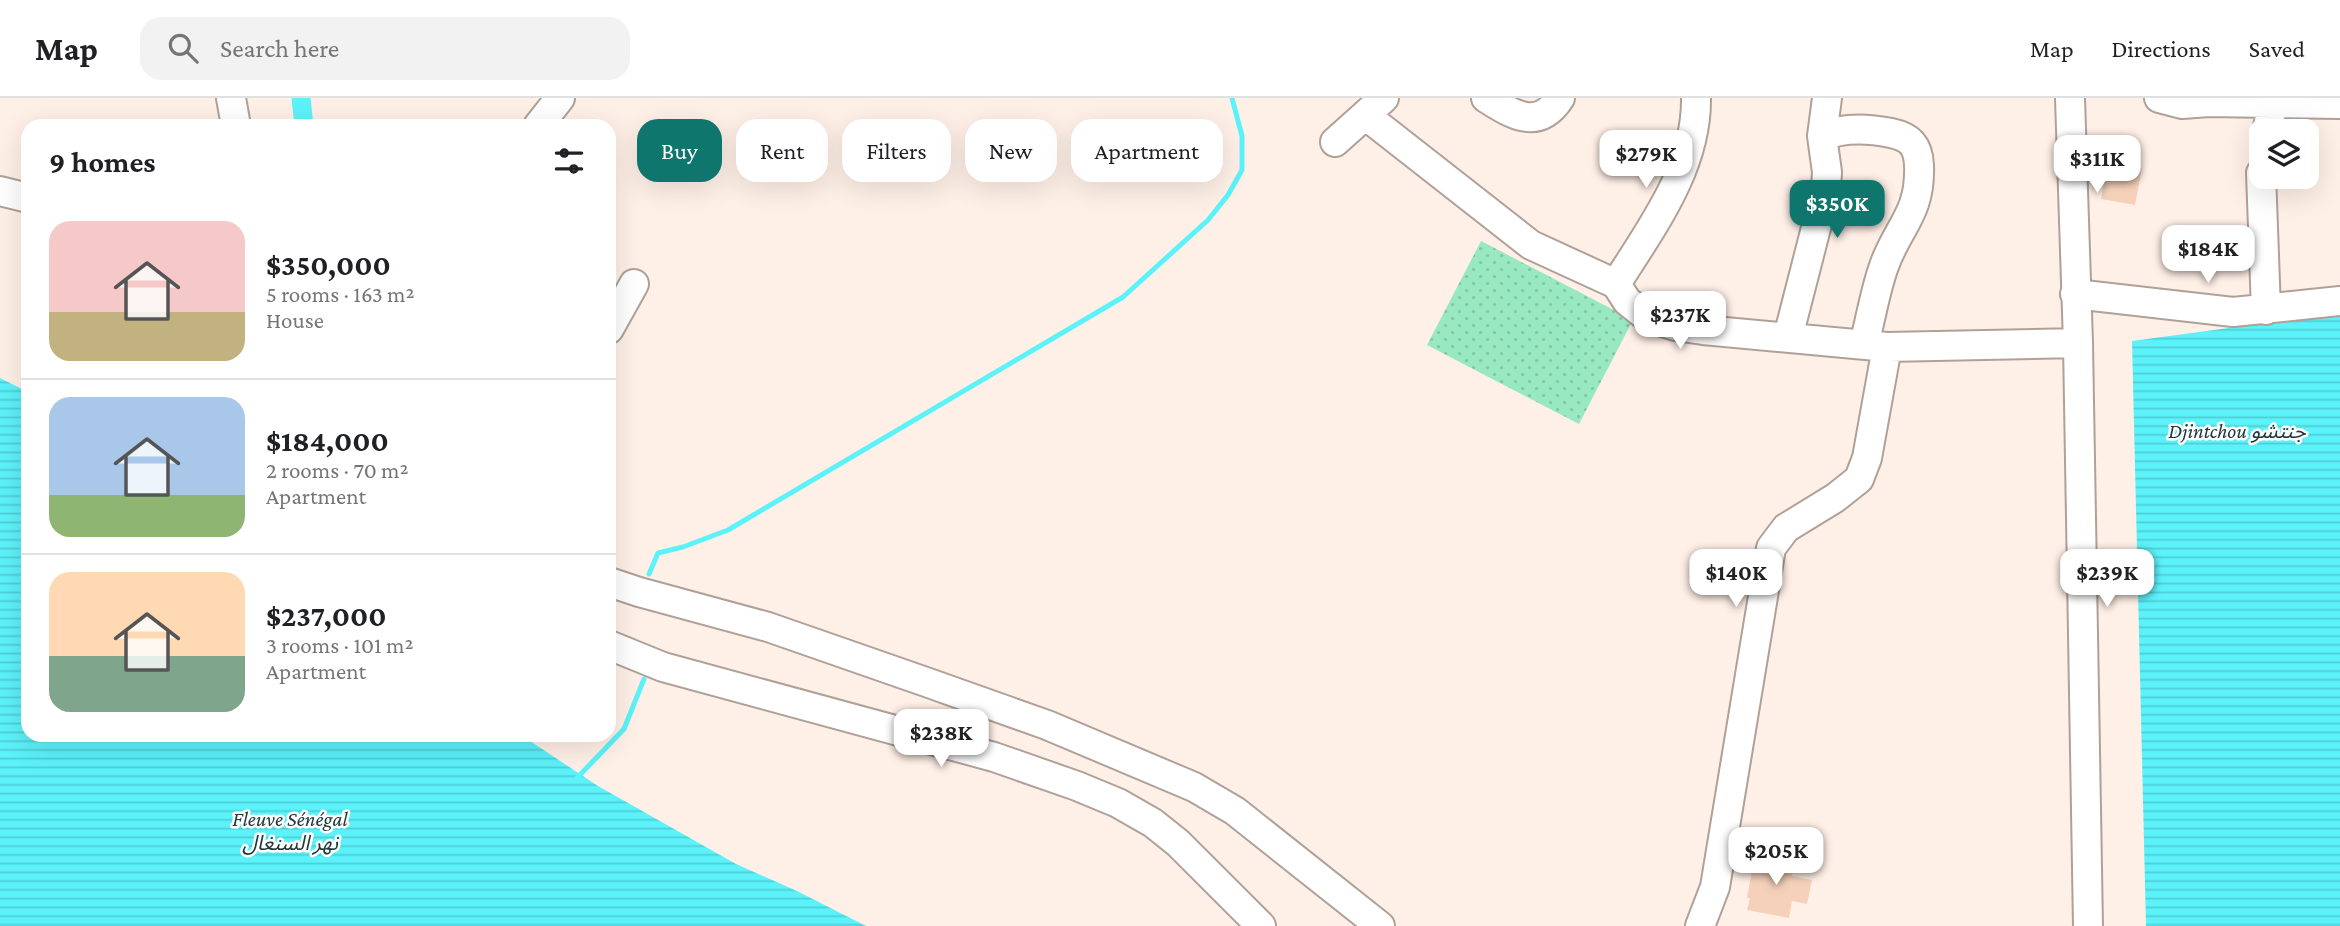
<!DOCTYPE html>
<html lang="en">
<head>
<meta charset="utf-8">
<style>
  body { margin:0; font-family:"Crimson Pro","Noto Sans Arabic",serif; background:#f2f2f2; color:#202124; height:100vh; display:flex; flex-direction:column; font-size:26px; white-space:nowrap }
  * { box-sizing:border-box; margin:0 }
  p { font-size:23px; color:#757577 }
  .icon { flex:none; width:38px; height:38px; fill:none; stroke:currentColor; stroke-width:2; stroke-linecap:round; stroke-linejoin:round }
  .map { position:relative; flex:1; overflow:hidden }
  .sheet { position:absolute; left:21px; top:21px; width:595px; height:623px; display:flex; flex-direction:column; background:#fff; border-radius:21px; box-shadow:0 7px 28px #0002 }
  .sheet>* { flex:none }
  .banner { position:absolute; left:637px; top:21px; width:665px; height:63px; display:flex; gap:14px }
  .controls { position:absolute; left:2249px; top:21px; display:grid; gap:14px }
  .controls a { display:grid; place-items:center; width:70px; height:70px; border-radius:14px; background:#fff; box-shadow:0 7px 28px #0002; font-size:35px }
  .price { position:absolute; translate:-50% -60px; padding:0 16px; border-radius:14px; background:#fff; color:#222; font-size:23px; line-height:46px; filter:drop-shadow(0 2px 4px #0008) }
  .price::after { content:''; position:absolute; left:50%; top:42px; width:21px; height:16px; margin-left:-10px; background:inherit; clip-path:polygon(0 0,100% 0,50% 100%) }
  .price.selected { background:#0f766e; color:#fff }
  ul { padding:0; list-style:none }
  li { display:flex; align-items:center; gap:21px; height:175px; padding:0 28px }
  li+li { border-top:2px solid #e0e0e0 }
  li span { display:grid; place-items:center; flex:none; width:196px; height:140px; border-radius:21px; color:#555 }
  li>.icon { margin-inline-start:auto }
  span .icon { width:84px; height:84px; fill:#fffc; stroke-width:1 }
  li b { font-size:30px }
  h2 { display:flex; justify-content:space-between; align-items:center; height:84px; padding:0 28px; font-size:30px }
  .chip { padding:0 24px; border-radius:21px; background:#fff; box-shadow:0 7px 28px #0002; font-size:24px; line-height:63px }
  .chip.selected { background:#0f766e; color:#fff }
  header { display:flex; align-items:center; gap:42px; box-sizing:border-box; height:98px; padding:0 35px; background:#fff; border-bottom:2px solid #e0e0e0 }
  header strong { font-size:33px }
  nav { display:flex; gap:38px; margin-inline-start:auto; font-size:24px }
  .search { width:490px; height:63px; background:#f2f2f2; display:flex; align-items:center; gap:18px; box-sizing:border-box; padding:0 24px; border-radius:21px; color:#757577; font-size:26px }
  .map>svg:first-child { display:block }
</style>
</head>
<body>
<header>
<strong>Map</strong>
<div class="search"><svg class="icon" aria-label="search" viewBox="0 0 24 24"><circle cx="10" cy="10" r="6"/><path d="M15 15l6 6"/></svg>Search here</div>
<nav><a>Map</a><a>Directions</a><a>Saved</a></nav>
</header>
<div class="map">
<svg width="2340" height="828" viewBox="0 0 2340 828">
  <defs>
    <pattern id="garden-dots" width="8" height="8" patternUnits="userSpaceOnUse" patternTransform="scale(1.75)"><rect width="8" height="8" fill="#98e8c2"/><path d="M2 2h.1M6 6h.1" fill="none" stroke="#82c6a6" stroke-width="1.8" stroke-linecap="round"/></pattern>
    <pattern id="water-rules" width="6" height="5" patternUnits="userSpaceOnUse" patternTransform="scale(1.75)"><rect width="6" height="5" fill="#5cf2fa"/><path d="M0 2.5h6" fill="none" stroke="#4fced5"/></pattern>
  </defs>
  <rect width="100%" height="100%" fill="#fff0e7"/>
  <!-- garden -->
  <path fill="url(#garden-dots)" d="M1481,143l152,79 -54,104 -152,-79z"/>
  <!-- water -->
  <path fill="url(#water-rules)" d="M2340,215v613h-194l-14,-585z
    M0,280l28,14v343h493l77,51 138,78 61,27 69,35h-866z"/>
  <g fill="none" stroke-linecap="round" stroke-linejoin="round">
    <!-- stream -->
    <path stroke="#5cf2fa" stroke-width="5" d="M649,476l9,-21 25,-6 45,-17 395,-233 85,-77 20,-25 14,-25v-34l-10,-38
      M576,681l48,-50 20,-50"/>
    <!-- canal -->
    <path stroke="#5cf2fa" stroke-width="19" d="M301,0l3,28"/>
  </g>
  <!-- building -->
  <path fill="#f5d1ba" d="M2108,63l34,7 -7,37 -34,-6z
    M1761,757l34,6 -3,15 20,4 -5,24 -15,-3 -3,17 -42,-8 3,-12h-3l6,-33 6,1z"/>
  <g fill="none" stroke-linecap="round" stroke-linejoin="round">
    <defs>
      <path id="minor" d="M231,0l5,28
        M1486,0c27,17 52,33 74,0
        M2070,0l8,245 10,583
        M2159,0l23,6 27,-2 131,2
        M1365,17l166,130 85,39 11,17 20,16 28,9 28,4 184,17 191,-4
        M538,28l22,-28
        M2267,33l6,-28
        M1822,38c22,-9 45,-8 69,-3 19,4 27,12 28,32 2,49 -21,61 -35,101 -9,25 -13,52 -20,78
        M1335,44l49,-44
        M2261,75l5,137
        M0,93l28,7
        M1616,186c35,-56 81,-116 80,-186
        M2075,196l158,18 107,-11
        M609,231l25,-45
        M1788,239l38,-148 1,-17 -5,-36 5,-38
        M609,484l30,10 129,35 158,55 121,43 147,62 41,24 145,115
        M609,547l54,22 331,90 83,29 41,17 35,20 25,20 83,83
        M1700,828l15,-39 56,-339 15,-20 49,-30 24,-19 8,-21 20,-111"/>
    </defs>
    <!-- minor casing -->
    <use href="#minor" stroke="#afa198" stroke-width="32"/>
    <!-- minor -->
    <use href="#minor" stroke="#fff" stroke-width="28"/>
  </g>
  <g text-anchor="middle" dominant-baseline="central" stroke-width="5" stroke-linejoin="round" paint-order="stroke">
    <!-- water labels -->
    <g font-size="21" font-style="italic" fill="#20393b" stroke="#fff">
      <text x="2237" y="333">Djintchou جنتشو</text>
      <text x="290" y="721">Fleuve Sénégal<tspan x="290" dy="24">نهر السنغال</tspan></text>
    </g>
  </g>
</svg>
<div class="controls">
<a><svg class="icon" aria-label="layers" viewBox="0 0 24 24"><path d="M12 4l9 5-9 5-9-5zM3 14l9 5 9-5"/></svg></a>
</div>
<b class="price" style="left:1646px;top:92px">$279K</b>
<b class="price" style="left:2097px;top:97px">$311K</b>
<b class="price selected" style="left:1837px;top:142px">$350K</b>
<b class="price" style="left:2208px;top:187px">$184K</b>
<b class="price" style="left:1680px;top:253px">$237K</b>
<b class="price" style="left:1736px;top:511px">$140K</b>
<b class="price" style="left:2107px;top:511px">$239K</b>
<b class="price" style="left:941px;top:671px">$238K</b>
<b class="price" style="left:1776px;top:789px">$205K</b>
<div class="banner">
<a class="chip selected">Buy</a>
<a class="chip">Rent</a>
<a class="chip">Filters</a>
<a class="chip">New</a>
<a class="chip">Apartment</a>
</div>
<section class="sheet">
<h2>9 homes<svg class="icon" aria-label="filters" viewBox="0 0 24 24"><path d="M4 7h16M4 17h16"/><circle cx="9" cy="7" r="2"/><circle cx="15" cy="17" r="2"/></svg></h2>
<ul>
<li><span style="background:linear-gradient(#f6c9c9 65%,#c2b280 0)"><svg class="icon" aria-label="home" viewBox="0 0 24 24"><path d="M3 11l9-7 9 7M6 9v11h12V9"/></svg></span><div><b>$350,000</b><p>5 rooms · 163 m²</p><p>House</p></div></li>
<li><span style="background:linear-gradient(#a9c7e8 70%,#8fb573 0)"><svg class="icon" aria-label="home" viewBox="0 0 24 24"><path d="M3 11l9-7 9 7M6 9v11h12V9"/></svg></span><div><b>$184,000</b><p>2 rooms · 70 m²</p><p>Apartment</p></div></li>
<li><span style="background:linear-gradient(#ffd9b3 60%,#7fa58c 0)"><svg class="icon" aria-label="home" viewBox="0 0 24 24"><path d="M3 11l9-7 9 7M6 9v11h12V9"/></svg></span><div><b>$237,000</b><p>3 rooms · 101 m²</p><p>Apartment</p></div></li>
</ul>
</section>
</div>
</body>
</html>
